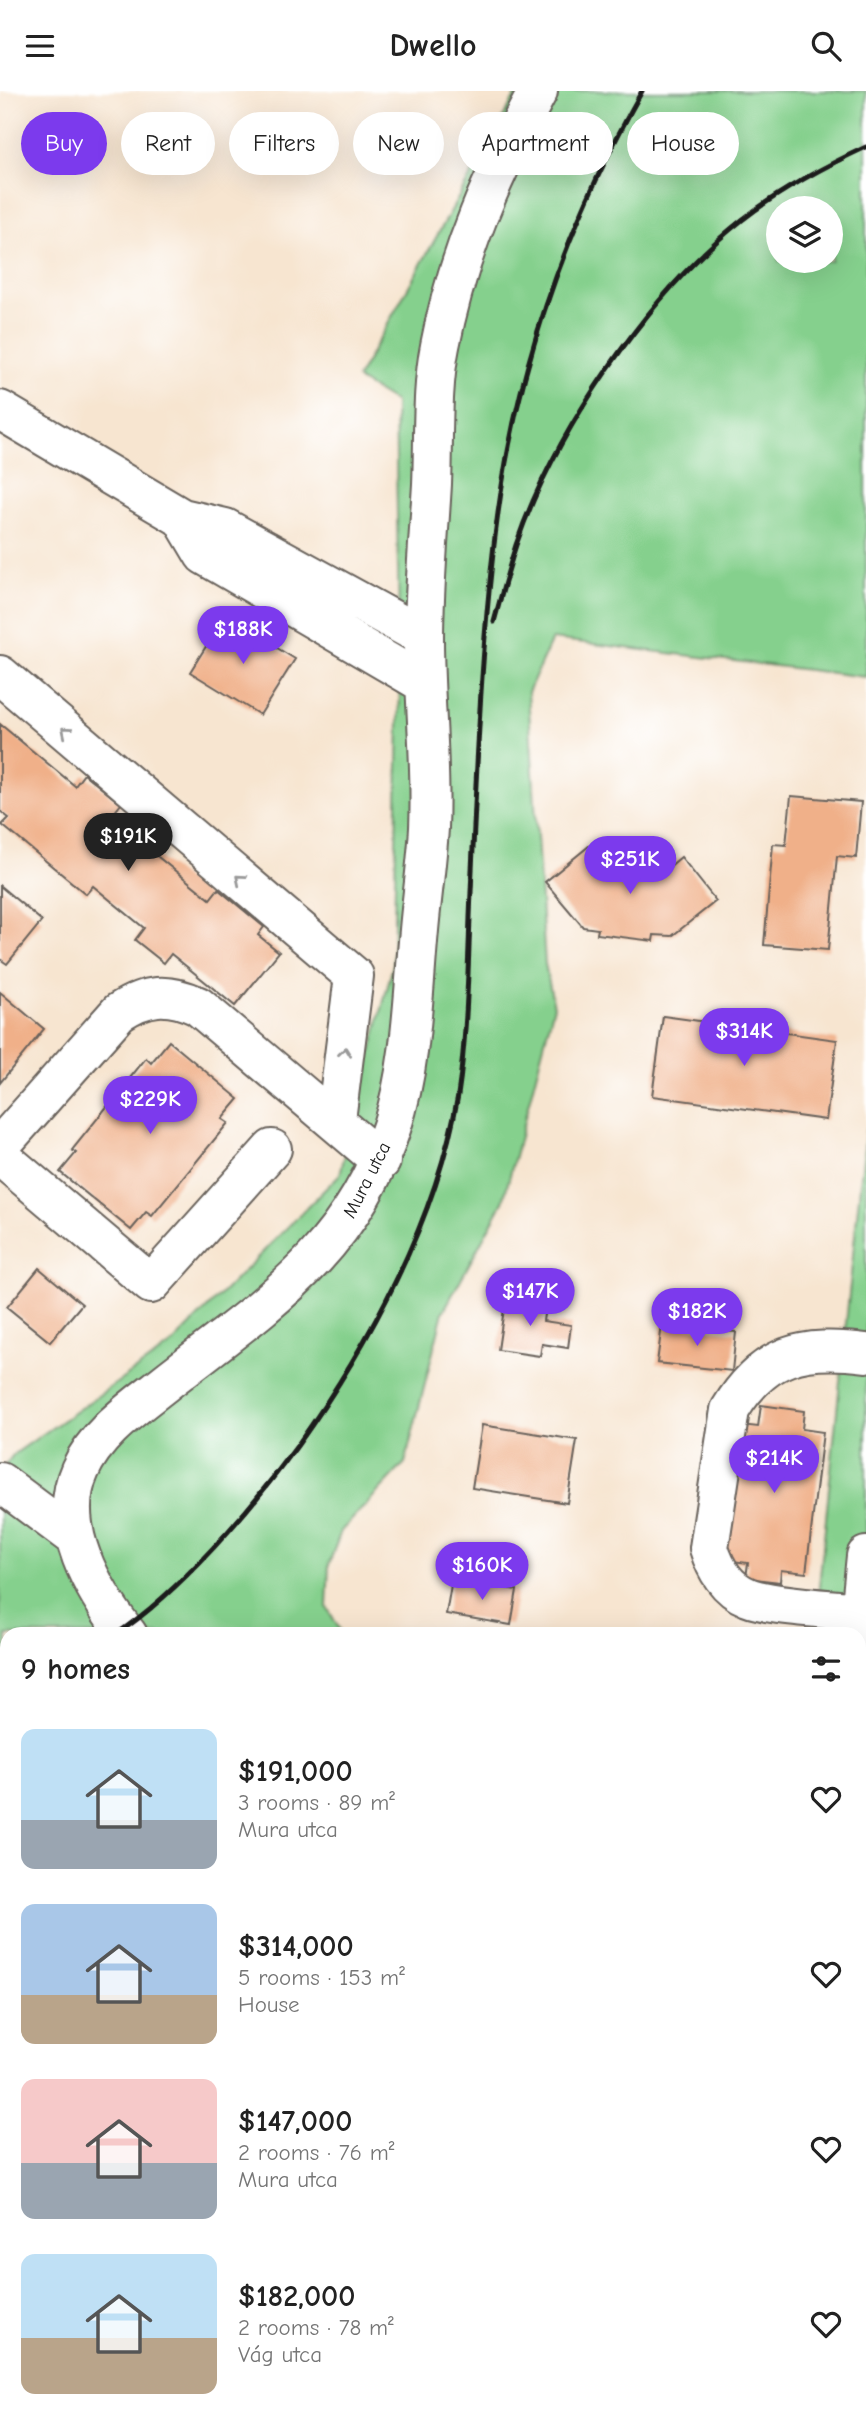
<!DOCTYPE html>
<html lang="en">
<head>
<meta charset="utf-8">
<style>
  body { margin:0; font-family:"Comic Neue",sans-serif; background:#f6f6f6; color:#222; height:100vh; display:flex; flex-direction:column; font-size:26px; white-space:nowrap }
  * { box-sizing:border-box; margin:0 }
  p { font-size:23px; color:#767676 }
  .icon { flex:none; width:38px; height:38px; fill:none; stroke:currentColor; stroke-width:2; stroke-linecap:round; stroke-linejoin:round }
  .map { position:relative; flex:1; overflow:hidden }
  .side { position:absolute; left:0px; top:1536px; width:866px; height:800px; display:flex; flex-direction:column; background:#fff; border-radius:21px 21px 0 0; box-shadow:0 7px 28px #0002 }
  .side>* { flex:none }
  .top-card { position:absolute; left:21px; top:21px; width:824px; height:63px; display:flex; gap:14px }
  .tools { position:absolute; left:766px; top:105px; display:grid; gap:14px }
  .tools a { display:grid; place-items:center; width:77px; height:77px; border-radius:50%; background:#fff; box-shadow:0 7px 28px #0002; font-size:35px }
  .price { position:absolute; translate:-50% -60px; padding:0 16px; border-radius:24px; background:#7c3aed; color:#fff; font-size:23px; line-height:46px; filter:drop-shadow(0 2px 4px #0008) }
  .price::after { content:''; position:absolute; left:50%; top:42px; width:21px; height:16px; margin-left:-10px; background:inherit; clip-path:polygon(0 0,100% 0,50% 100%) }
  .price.current { background:#222; color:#fff }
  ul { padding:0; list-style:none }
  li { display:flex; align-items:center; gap:21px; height:175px; padding:0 21px }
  li span { display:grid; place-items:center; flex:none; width:196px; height:140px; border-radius:14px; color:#555 }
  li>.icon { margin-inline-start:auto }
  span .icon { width:84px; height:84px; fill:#fffc; stroke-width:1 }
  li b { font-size:30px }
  h2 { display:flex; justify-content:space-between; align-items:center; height:84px; padding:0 21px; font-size:30px }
  .pill { padding:0 24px; border-radius:32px; background:#fff; box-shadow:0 7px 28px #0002; font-size:24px; line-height:63px }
  .pill.current { background:#7c3aed; color:#fff }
  header { display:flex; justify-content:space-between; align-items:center; height:91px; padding:0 21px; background:#fff; font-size:32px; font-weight:700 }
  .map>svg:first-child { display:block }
</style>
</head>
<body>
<header><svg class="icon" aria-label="menu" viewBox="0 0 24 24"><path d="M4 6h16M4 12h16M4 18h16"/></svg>Dwello<svg class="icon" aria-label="search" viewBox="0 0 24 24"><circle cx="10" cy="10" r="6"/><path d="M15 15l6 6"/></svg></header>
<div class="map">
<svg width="866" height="2335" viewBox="0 0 866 2335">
  <rect width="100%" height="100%" fill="#fff"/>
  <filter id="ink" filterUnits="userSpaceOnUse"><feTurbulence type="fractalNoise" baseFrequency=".0143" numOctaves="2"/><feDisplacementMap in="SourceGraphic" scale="14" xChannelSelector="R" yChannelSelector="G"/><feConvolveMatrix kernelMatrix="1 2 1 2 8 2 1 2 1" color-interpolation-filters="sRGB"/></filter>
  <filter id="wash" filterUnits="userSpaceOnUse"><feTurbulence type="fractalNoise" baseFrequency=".00686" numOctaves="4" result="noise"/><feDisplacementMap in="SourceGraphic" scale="28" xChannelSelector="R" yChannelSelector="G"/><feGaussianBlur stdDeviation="1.57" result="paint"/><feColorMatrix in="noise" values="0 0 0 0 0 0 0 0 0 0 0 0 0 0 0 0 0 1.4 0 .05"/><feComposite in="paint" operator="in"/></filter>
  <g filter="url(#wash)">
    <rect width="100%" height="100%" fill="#f7e5d0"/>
    <!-- green -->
    <path fill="#85d08d" stroke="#507654" stroke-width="2" fill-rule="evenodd" d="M518,0h348v586l-314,-38 -24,53 17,272 9,42 -51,196 -60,110 -38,151 -64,68 -12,33 -2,43 15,27 -335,1v44l-7,2v-209l13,-17 158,-110 169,-171 53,-209 7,-282 -5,-281 -38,-23zM779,117h52v53h-52z
      M866,1037v773l-7,-1v-265h-45z
      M0,1819l7,1v359l-7,-2z
      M0,2275l7,3v51h107l-4,6h-110z"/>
    <g id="blocks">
      <!-- building -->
      <path fill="#f0b089" d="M225,525l70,43 -35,56 -70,-43z
        M0,633l75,62 9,-12 37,30 -11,14 100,81 8,-10 46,38 -6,8 21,17 -44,54 -64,-52 -7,9 -29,-23 9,-12 -51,-42 -7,8 -84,-69 7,-7 -9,-7z
        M791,705l70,6 -5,56 -19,-2 -9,94 -64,-5 9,-101 13,1z
        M589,755l20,23 3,-14 47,8 -2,14 24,-20 35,44 -44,35 -18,-1 -1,6 -56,-7 1,-5 -15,-2 -38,-45z
        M0,795l42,35 -35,43 -7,-5z
        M0,901l44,37 -44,54z
        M663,925l174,24 -11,80 -174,-24z
        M169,950l70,58 -17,20 6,4 -76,93 -6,-4 -15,18 -71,-58 16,-19 -4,-3 74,-92 5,5z
        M39,1177l43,36 -32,38 -43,-35z
        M506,1204l40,6 -3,20 28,4 -3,23 -26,-4 -2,12 -42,-6z
        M662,1233l74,8 -4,39 -75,-8z
        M761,1314l43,6 -2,18 21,3 -17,141 -25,-3 -1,12 -34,-4 2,-15 -23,-3 16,-135 17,2z
        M482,1334l95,15 -10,63 -95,-15z
        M452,1488l65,11 -6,35 -65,-11z"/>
    </g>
  </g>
  <g filter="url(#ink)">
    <use href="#blocks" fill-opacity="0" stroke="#69625b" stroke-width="2"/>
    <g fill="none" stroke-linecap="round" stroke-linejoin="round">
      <defs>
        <path id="minor" d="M0,319l182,108 43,10 199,109
          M182,427l22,37 221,129
          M0,584l354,301 -18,144
          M0,1055l119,-134c28,-18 48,-20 79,-6l183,155
          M0,1065l151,128 121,-135
          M0,1391l75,56
          M860,1521c-27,-3 -90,-6 -112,-15 -21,-8 -33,-29 -39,-49l21,-138c34,-57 73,-65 136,-57
          M128,1544c-35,-44 -73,-109 -48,-165 17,-39 58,-65 90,-91 98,-76 182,-129 222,-253 20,-62 21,-131 27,-196 3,-34 8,-68 10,-102 3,-64 -5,-126 -5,-189 0,-52 5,-104 8,-155 2,-45 -1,-93 8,-138 18,-94 53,-171 98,-255
          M858,1544l8,-79
          M859,1720h7
          M859,2186l7,2
          M825,2335l1,-6"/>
      </defs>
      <!-- minor casing -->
      <use href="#minor" stroke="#69625b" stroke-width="42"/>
      <!-- minor -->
      <use href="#minor" stroke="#fff" stroke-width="38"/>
      <!-- rail -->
      <path stroke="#1c1c1c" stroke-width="5" d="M494,531c7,-26 14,-52 22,-77 38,-112 133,-252 226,-325 38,-30 81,-53 124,-73
        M115,1544c65,-43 136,-126 182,-189 72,-101 140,-227 161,-351 10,-67 10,-135 13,-203 6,-127 10,-253 27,-379 20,-150 70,-291 144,-422
        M0,1609l7,-3
        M0,1770l7,1
        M859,1846l7,1"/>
    </g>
    <!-- one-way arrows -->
    <defs><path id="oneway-chevron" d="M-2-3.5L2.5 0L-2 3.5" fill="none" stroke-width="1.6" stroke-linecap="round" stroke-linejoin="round" transform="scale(1.75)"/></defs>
    <g stroke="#999">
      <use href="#oneway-chevron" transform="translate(66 640) rotate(-140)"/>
      <use href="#oneway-chevron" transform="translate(240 788) rotate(-140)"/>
      <use href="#oneway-chevron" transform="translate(345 961) rotate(-83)"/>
    </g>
  </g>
  <g text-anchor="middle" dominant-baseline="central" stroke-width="5" stroke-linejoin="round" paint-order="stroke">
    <!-- street labels -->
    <g font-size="19" fill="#1c1c1c" stroke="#fff">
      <text transform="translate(367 1089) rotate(-63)">Mura utca</text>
    </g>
  </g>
</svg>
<div class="tools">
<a><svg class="icon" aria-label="layers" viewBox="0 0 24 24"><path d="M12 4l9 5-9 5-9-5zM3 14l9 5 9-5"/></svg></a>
</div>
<b class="price" style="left:243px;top:575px">$188K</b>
<b class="price current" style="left:128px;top:782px">$191K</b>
<b class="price" style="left:630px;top:805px">$251K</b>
<b class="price" style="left:744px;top:977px">$314K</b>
<b class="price" style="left:150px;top:1045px">$229K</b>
<b class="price" style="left:530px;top:1237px">$147K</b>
<b class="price" style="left:697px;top:1257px">$182K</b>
<b class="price" style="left:774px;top:1404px">$214K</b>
<b class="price" style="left:482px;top:1511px">$160K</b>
<div class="top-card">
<a class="pill current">Buy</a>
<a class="pill">Rent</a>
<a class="pill">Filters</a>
<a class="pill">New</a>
<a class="pill">Apartment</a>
<a class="pill">House</a>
</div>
<section class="side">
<h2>9 homes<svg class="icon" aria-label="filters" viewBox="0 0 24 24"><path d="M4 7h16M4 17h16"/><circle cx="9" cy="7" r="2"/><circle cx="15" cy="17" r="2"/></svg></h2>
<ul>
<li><span style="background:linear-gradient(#bfe0f5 65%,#9aa5b1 0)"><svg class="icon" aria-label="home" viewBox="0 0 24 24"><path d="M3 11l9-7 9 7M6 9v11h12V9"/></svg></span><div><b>$191,000</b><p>3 rooms · 89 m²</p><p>Mura utca</p></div><svg class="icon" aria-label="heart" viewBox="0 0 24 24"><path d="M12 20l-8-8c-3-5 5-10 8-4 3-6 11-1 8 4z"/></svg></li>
<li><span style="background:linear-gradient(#a9c7e8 65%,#b9a48a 0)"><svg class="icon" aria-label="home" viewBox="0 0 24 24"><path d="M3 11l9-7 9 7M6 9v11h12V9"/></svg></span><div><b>$314,000</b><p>5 rooms · 153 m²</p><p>House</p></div><svg class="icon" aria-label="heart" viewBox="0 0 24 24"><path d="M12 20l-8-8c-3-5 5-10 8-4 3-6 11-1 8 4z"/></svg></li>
<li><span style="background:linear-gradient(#f6c9c9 60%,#9aa5b1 0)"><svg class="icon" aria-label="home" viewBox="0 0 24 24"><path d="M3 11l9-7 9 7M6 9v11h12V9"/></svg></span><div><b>$147,000</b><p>2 rooms · 76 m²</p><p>Mura utca</p></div><svg class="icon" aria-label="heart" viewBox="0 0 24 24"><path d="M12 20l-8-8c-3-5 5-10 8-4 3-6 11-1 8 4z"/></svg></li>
<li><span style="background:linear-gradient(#bfe0f5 60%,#b9a48a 0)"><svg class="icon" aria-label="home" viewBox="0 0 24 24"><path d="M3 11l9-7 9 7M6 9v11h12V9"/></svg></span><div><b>$182,000</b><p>2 rooms · 78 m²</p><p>Vág utca</p></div><svg class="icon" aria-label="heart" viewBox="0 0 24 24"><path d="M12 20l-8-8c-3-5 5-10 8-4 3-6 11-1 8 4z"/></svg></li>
</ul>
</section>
</div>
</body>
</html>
